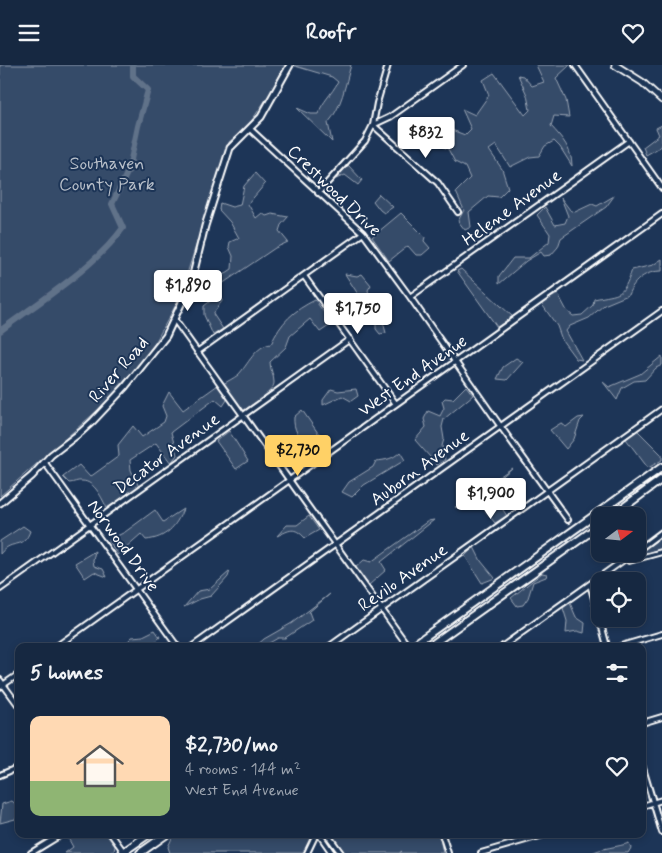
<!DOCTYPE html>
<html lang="en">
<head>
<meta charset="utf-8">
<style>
  body { margin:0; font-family:Mynerve,sans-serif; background:#23344c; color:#f1f3f6; height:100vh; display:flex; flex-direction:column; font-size:19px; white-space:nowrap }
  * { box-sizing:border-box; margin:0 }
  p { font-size:16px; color:#9ea6b1 }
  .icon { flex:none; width:28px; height:28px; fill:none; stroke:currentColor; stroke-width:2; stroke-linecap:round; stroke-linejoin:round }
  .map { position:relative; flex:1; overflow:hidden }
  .drawer { position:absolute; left:15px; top:578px; width:631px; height:195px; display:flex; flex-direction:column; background:#162841; border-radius:10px; box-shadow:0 2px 8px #0003,0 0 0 1px #35445a }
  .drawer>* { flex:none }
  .needle { width:32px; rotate:74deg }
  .buttons { position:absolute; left:591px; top:442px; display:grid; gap:10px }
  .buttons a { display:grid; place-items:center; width:55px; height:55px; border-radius:10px; background:#162841; box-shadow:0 2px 8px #0003,0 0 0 1px #35445a; font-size:25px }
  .price { position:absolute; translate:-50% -42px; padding:0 11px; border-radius:5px; background:#fff; color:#222; font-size:16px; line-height:32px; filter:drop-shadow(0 1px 2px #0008) }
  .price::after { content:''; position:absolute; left:50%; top:30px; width:15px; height:11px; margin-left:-8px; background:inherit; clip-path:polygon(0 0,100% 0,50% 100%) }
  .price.active { background:#ffd166; color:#111 }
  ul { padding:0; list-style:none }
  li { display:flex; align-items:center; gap:15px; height:125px; padding:0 15px }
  li span { display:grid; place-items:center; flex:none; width:140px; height:100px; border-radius:10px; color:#555 }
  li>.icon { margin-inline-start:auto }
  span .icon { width:60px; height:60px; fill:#fffc; stroke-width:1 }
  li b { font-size:21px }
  h2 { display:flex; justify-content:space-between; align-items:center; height:60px; padding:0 15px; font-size:21px }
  header { display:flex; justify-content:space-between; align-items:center; height:65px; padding:0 15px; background:#162841; font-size:22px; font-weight:800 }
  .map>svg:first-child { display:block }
</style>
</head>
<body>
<header><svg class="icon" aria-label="menu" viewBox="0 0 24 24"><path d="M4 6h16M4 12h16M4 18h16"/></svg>Roofr<svg class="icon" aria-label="heart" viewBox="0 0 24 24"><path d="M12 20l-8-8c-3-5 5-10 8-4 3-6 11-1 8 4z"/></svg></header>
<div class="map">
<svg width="662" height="788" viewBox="0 0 662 788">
  <rect width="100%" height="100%" fill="#1d3557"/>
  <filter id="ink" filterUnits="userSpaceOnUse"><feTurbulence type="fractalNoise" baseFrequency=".02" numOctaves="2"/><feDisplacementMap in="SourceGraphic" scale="10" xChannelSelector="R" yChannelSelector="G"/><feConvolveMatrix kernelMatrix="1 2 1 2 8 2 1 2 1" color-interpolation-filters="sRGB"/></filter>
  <g filter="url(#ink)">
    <!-- green -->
    <path fill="#364b69" stroke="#9aa5b4" d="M0,0h285l-14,27 -23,34 -19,16 -50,157 -24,44 -18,24 -38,42 -99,87z
      M296,0h55c-6,20 -9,42 -23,58l4,19 -35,-34 14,6h7c5,-13 13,-19 20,-32l-6,-5 -37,-11z
      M536,0h34l-14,13 10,22 3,17 -15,-1 -3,10c11,12 21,23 21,40l-12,-19 -6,-6 -9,5 -6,10 -9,1 -20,10 -14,-22 -7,5 13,19 6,19 -9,9 -11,-1 -19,16 2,15 -6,3 -7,-9 6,-11 -8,-18 14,-14 -5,-11 -10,-5 -7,-13 -9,-4v-10l10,-6 16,6 6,-6 -9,-20 13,6 14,-20 -6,-15 11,-7 31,42 5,-5 -3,-15 -9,-20 5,1 9,10 12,-4z
      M662,60v21l-16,9 -3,-8 16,-12 -3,-7z
      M348,100l14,15 -4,5 -13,-10 -9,4z
      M255,108l10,11 -17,20 8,14 6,-5 4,3 6,-2 16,3 -7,8 -2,6 9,11 -13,6 -59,40 5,7 1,6 -9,13 10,15 -10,6 -9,-20v-9l9,-7 3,-8 -5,-8 21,-14 1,-13 -4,-9 1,-5 9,-4 -9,-16 -11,-12 1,-7 12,4 8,-2 4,-19z
      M379,129l14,13 -9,6 -4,-3 -7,-9z
      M614,131l-8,11 -45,31 -3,9 -7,8 -7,1 -3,-4 -15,9 -27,23v-8l14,-18h16l20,-16 1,-8 -13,-19 8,-8 10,18 10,-2 3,-7 -7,-18 9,12 5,2 17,-8 5,2z
      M401,148l24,24 -1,4 6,7 -8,7h-6l-8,-9 -19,15 -17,-24z
      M662,194v12c-16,0 -28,9 -34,24l-24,10 -15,13 -19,8 -4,5 16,29 -6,-1 -14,-19 -5,-14 -16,-23 17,-9 9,17 6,5 9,-1 11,-10 1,-6c27,-6 28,-1 38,-29l21,-5z
      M461,204l52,48 -16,10 -40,-56z
      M345,209l12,2 5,-2 9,11 -3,5 2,10c9,5 11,1 20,9l-8,9 4,15 -6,1 -4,-5v-7z
      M315,235l17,24 -12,8 -10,-13 -20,17 -4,11 -16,15c0,8 4,13 4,20 1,10 -23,23 -31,29l-20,-27c5,-3 11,-6 15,-9 10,-10 17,-29 33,-31 10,-22 22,-33 44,-44z
      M662,291v9l-6,3 -11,12 -11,1 -12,7 -5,12 -14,-18 6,5 31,-13z
      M516,293l7,4 -16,18 -10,-1 6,-12z
      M218,320l9,15 -4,6 -8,-7 -44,33 6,23 -6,8 -15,-20 -26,17 1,10 8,17 -32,21c-5,-9 -12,-27 -25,-27 -4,-1 -9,2 -13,2l-6,-6 16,-12 11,12 29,-21 -1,-11 15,-19 9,11 22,-15 2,-6 -4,-10 7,-14 14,18z
      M466,321l7,9 -29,24 -2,8 2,12 -2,7 3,14 -8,5 -22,-25 11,-13 -2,-8 4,-8 12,5 4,-8 -2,-7 3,-3 8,1z
      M331,324l7,2 18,-2 2,7 -7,5 -9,-5 -19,9v-5z
      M302,345l16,23 7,4 4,6 -3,6 -17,12 -2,-15c-8,-9 -14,-16 -13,-29z
      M584,352l-4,4 -6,18 -8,10 -16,-19 11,-7 5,4 12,-9z
      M637,365l25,25v5l-14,8 -22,-29z
      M229,366l19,30 -12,8 -20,-28z
      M400,387l5,8 -41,25 -12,12 -10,-5 7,-10 24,-15 3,-6c10,-1 17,-2 24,-9z
      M512,403l-23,20 18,28 -12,7 -20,-25 -14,11 -6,-2z
      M183,444c-7,18 -17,29 -37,31l-5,-6 -24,21 -8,-15 16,-8 30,-22 8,12z
      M309,451l10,14 -14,8c-11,-12 -15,-8 -28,-2l10,-11h10z
      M434,455l-53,42 5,8 -17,15 -14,-17 9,-8 7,2 57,-41z
      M23,461l7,5c-6,17 -14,10 -24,17 -2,1 -4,4 -6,6v-13z
      M659,474l3,1v8l-18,6 -6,-1 4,-4z
      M474,482l7,14 14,17 -13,5 -17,-27z
      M95,486l-2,9 1,6 9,3 4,8 -13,-5 -9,6 -10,-15z
      M230,506l-2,6 -17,19 -11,3 -16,8 14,-16 12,-2z
      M542,508l5,1 -1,3 -13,5 -5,16 -5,7 -6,1 -6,-8z
      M330,529l-21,18 3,8 -27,18h-7l-14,8h-8l8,-7 28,-16z
      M570,538l6,14 9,6 -1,10 -7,-2 -11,2 1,-12 -4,-13z
      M155,565l5,7c-9,12 -23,9 -37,9l9,-9 11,-1z
      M12,736l7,6v11l-19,5 2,-19z
      M71,769h35l9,12 -1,5 -4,2h-45l8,-6 -5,-9z
      M178,769h134l-7,19h-135l-2,-6 4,-9z
      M332,769h107l4,19h-43l2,-2 -3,2h-54z
      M629,778l2,5 -3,5h-36c8,-5 27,-6 37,-10z"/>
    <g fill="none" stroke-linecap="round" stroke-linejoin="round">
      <!-- river -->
      <path stroke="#617289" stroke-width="6" d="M0,266c40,-30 94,-63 123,-103l-11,-24 17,-35 9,-43 10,-36 -15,-14v-11"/>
      <defs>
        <path id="minor" d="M388,0l-11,38 -4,22 65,58 20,29
          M575,0l87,123
          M250,64l113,104 47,64 91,130 67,93
          M318,128l47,-52 8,-16 17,-8 73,-52
          M304,211l92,128
          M410,232l219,-156
          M174,254l234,327
          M197,287l166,-119
          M45,398l132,183
          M638,485l24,-18
          M627,492l2,4 33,-9
          M590,519l17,62
          M0,524l350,-250
          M57,581l605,-432
          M193,581l469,-335
          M330,581l332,-237
          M503,581l129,-92
          M621,581l41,-12
          M0,615l19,26
          M0,622l19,-13
          M642,658l20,-6
          M642,700l20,67
          M0,710l19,-8
          M642,741l20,-6
          M111,769l13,18
          M319,769l13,19
          M327,769l14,19
          M442,769l6,19
          M31,788l31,-19
          M307,788l9,-19
          M481,788l66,-19"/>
        <path id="tertiary" d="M0,438l32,-27 19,-21 30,-23 12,-11 32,-34 41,-51 25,-53 14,-57 25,-78 31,-31 29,-52"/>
        <path id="secondary" d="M615,0l27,17 20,18"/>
        <path id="trunk" d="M612,451l50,-37
          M412,581l250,-179
          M430,581l170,-121
          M122,788l27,-19
          M140,788l27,-19"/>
      </defs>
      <!-- minor casing -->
      <use href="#minor" stroke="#fff" stroke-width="8"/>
      <!-- tertiary casing -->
      <use href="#tertiary" stroke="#fff" stroke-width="9"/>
      <!-- secondary casing -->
      <use href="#secondary" stroke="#fff" stroke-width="9"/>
      <!-- trunk casing -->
      <use href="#trunk" stroke="#fff" stroke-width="10"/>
      <!-- minor -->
      <use href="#minor" stroke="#1d3557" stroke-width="4"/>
      <!-- tertiary -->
      <use href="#tertiary" stroke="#1d3557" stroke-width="5"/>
      <!-- secondary -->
      <use href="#secondary" stroke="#1d3557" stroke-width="5.5"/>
      <!-- trunk -->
      <use href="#trunk" stroke="#1d3557" stroke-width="6"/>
    </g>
  </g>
  <g text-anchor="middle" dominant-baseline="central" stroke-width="4" stroke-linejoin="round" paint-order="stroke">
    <!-- park labels -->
    <g font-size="18" fill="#b9c0ca" stroke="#1d3557">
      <text x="107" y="99">Southaven<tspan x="107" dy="21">County Park</tspan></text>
    </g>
    <!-- street labels -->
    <g font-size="18" fill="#fff" stroke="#1d3557">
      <text transform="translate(334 126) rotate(44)">Crestwood Drive</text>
      <text transform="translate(512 143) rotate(-36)">Helene Avenue</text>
      <text transform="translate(119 305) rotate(-49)">River Road</text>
      <text transform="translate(413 311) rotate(-35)">West End Avenue</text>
      <text transform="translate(167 389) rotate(-36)">Decator Avenue</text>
      <text transform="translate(420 403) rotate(-36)">Auborn Avenue</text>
      <text transform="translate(123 481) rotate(54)">Norwood Drive</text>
      <text transform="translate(403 513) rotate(-35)">Revilo Avenue</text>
    </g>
  </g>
</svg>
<div class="buttons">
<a><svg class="needle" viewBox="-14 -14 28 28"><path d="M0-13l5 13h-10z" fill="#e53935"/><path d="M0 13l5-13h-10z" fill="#9ea6b1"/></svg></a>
<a><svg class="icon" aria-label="locate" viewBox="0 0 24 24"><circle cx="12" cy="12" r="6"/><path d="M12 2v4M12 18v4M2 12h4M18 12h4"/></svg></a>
</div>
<b class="price" style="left:426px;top:94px">$832</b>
<b class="price" style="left:188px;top:247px">$1,890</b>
<b class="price" style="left:358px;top:270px">$1,750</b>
<b class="price active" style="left:298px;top:412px">$2,730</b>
<b class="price" style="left:491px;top:455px">$1,900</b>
<section class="drawer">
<h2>5 homes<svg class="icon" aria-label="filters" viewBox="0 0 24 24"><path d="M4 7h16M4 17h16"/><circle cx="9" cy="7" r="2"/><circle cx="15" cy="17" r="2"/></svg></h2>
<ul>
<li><span style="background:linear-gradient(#ffd9b3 65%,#8fb573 0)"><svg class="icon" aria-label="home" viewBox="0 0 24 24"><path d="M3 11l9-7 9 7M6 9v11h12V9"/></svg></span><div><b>$2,730/mo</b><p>4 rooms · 144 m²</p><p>West End Avenue</p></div><svg class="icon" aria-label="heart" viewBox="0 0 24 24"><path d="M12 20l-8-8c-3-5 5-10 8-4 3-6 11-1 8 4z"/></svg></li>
</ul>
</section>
</div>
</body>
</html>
